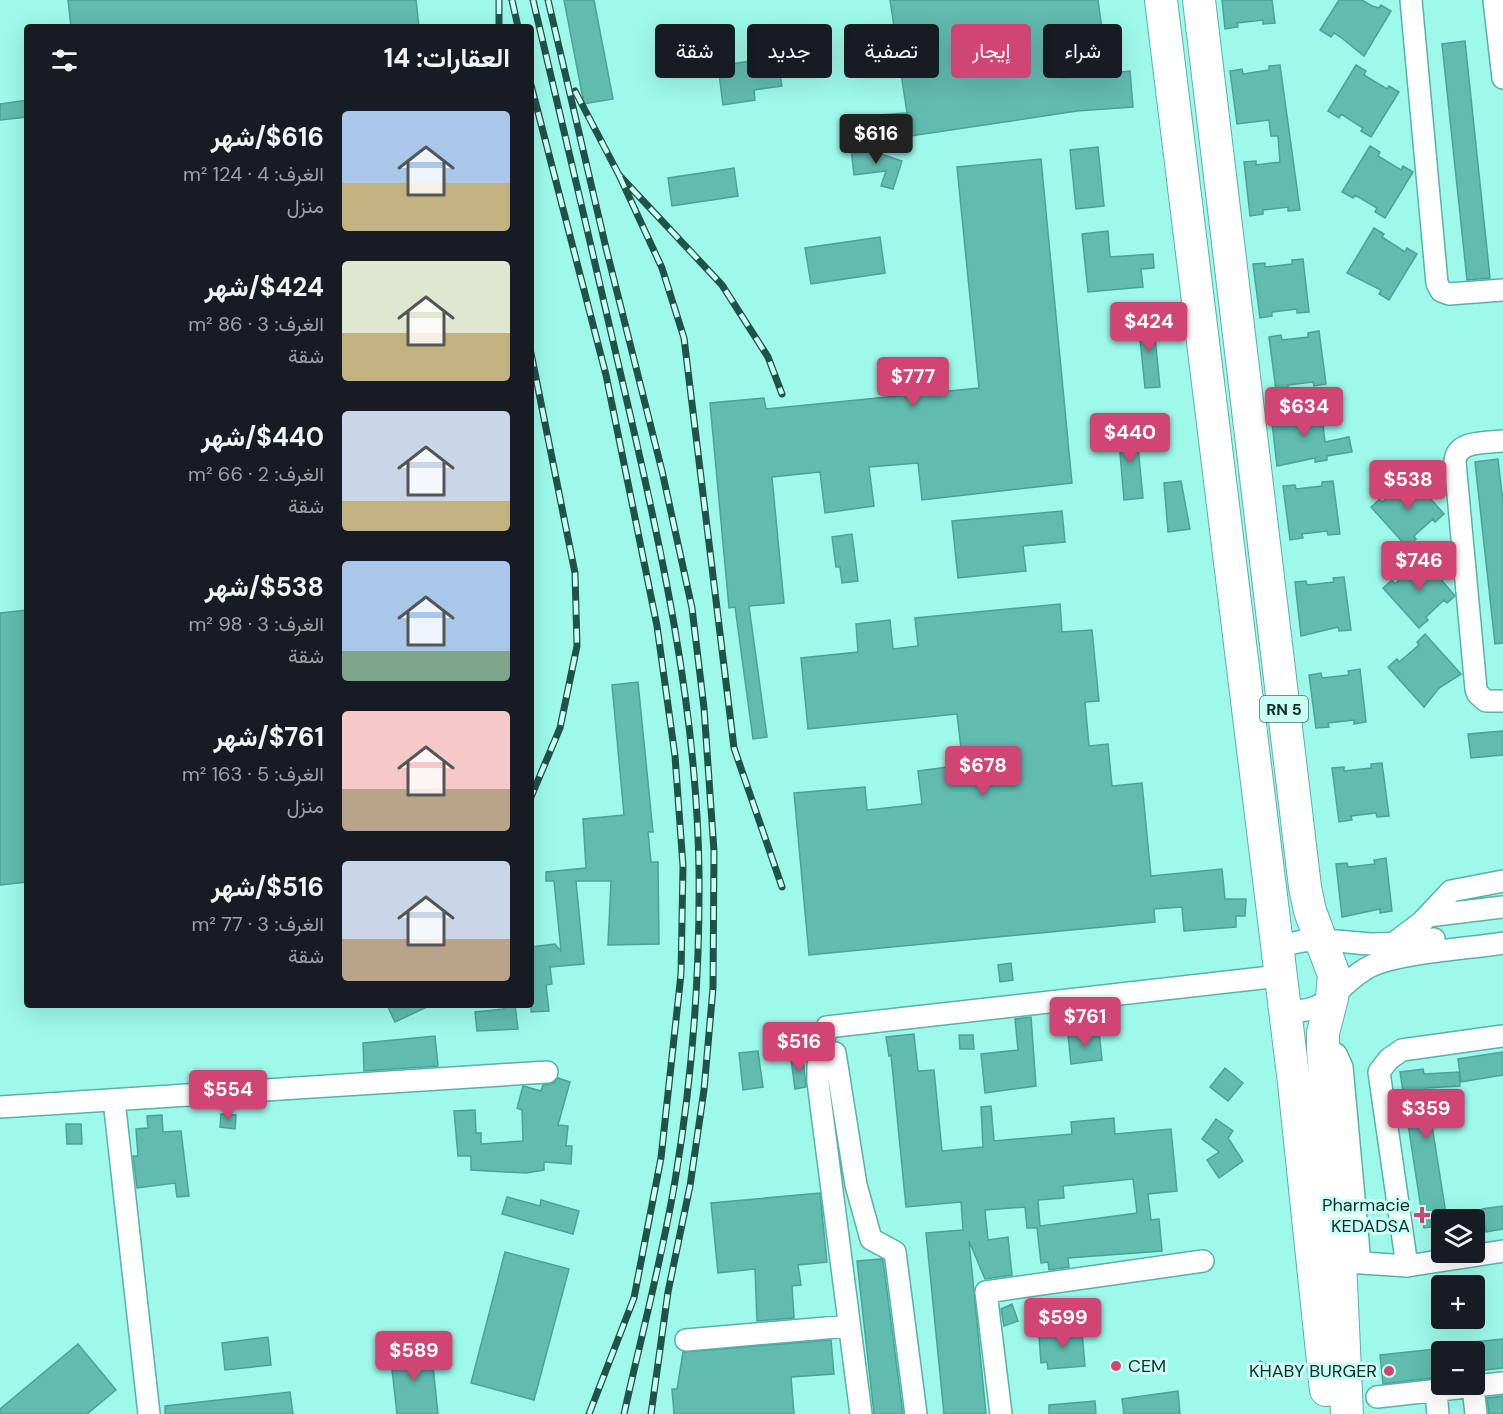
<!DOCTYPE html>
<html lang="ar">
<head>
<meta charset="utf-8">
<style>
  body { margin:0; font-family:"DM Sans",Vazirmatn,sans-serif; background:#242831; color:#f1f3f6; direction:rtl; height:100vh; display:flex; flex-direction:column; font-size:22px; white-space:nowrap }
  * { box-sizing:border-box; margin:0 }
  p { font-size:20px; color:#9ea1a6 }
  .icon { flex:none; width:33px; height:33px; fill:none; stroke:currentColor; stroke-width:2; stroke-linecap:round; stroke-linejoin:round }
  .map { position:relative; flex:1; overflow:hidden; direction:ltr }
  .details { position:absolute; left:24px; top:24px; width:510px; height:984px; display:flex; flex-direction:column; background:#171b24; border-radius:6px; box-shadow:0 6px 24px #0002; direction:rtl }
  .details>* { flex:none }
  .top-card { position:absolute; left:552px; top:24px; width:570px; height:54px; direction:rtl; display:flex; gap:12px }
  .fabs { position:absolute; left:1431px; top:1209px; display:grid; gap:12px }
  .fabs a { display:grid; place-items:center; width:54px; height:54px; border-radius:6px; background:#171b24; box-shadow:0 6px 24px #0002; font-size:30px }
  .price { position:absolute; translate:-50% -51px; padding:0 14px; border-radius:6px; background:#d14575; color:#fff; font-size:20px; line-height:39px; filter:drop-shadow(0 2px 3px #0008) }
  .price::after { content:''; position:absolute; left:50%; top:36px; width:18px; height:14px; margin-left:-9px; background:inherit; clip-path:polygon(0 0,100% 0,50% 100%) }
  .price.selected { background:#222; color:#fff }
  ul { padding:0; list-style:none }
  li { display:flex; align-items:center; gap:18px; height:150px; padding:0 24px }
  li span { display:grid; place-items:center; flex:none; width:168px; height:120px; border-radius:6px; color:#555 }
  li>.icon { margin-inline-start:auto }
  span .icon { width:72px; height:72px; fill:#fffc; stroke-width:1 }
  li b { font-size:26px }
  h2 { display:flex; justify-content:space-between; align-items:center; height:72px; padding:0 24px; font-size:26px }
  .pill { padding:0 21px; border-radius:6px; background:#171b24; box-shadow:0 6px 24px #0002; font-size:21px; line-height:54px }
  .pill.selected { background:#d14575; color:#fff }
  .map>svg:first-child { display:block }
</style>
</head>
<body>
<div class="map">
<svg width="1503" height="1414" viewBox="0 0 1503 1414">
  <rect width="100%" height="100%" fill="#9ef9ea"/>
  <!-- building -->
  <path fill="#61bbae" stroke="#49a498" stroke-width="1.5" fill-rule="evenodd" d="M68,0h348l3,27h-348z
    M564,0h30l19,99 -29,5z
    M890,0h208l4,29 -45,7 6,42 67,-7 3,36 -56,4 -166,25 -1,-6 -57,8 -2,-21 56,-4z
    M1222,0h50l3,23 -12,1v-4l-26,3 1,4 -13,2z
    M1339,0h23l10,6 7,2 2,-3 10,6 -27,45 -21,-17 -9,-6 -3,4 -11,-7z
    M1465,41l25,237 -23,2 -25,-236z
    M777,57l5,29 -28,4 1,10 -32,5 -5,-39z
    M1280,65l20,145 -12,1v-4l-25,3v4l-13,2 -6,-54 12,-1v4l24,-3 -2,-26h-7l-2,-16 -32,4 -7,-53 12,-2 1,5 26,-4v-4z
    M1356,65l10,6 -2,4 23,14 2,-3 10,6 -28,45 -10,-6 2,-3 -22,-14 -2,4 -11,-7z
    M27,100v17l-27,3v-16z
    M1370,146l10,6 -2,4 23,14 2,-4 10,6 -28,46 -10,-6 2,-4 -22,-13 -2,3 -11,-6z
    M860,147l42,14 -9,28 -12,-3 5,-15 -32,4 -3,-27z
    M1098,147l6,59 -28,3 -6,-59z
    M1041,159l31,324 -150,17 -4,-37 -49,4 5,39 -49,7 -5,-41 -48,5 12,126 -35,3 18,131 -14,2 -18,-132 -6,1 -19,-205 54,-5 2,11 213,-21 -22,-221z
    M734,168l4,28 -66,10 -4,-28z
    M1374,228l10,6 -2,3 23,15 2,-4 10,6 -28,46 -10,-6 2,-4 -34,-17z
    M1108,231l2,26 43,-3 1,14 -13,1 2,18 -55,5 -6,-58z
    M880,237l5,36 -74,11 -6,-36z
    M1303,259l6,53 -12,1v-4l-25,3v4l-12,2 -7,-54 12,-1v4l27,-3v-4z
    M1153,317l7,70 -15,1 -7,-69z
    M1319,331l7,53 -12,2 -1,-4 -25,3v4l-12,1 -7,-53 12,-2 1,5 26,-3v-4z
    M1321,407l4,35 24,-5 3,15 -25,4v4l-12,2v-4l-38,8 -6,-53 12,-1v4l27,-3 -1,-4z
    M1136,427l7,71 -19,2 -6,-71z
    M1498,459l5,43v141l-8,1 -20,-182z
    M1409,474l35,40 -9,8 -2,-3 -19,17 2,3 -9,8 -36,-40 9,-8 2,3 21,-17 -3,-3z
    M1181,481l9,48 -22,3 -4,-49z
    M1333,481l7,53 -12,1 -1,-4 -25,3 1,4 -13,2 -7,-54 12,-1 1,4 26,-3v-4z
    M1062,511l3,31 -42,4 3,25 -68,7 -6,-57z
    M852,534l6,47 -16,2 -2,-16h-4l-4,-30z
    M1420,555l35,41 -8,7 -3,-3 -18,17 2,3 -9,8 -36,-40 9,-8 3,4 20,-18 -3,-3z
    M1344,577l7,53 -12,1 -1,-4 -37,9 -6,-54 11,-1 1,4 27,-3 -1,-4z
    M1060,604l2,28 30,-2 7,71 -14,1 4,44 19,-2 4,42 30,-3 9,93 71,-7 3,30h21l-1,17h-9v11l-52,4 -2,-24 -28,2 1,13 -346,33 -15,-162 71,-6 2,23 55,-6 -4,-33 45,-6 -6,-51 -149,15 -7,-71 57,-6 -2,-28 34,-4 3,29 25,-3 -3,-28z
    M27,610v272l-27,3v-272z
    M1425,634l36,40 -22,14 -15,19 -36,-40 9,-8 2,3 20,-17 -2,-3z
    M1360,669l6,53 -12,2v-4l-26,3 1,4 -13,1 -7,-53 12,-2 1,5 27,-3 -1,-4z
    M638,682l15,150h-5l3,30h7l1,82 -51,1 3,-64h-35l8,83 -34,3 2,17 -6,1 3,26 -18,1v-65l24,-3 6,7 -7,-70h-8v-9l40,-4 -3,-49 41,-4 -12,-130z
    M1503,731v24l-32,3 -3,-24z
    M1382,763l7,53 -12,1 -1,-4 -25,3 1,4 -13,2 -7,-54 12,-1v4l27,-3v-4z
    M1386,858l6,53 -12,2v-4l-38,8 -6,-53 11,-1 1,4 27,-3 -1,-4z
    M1011,963l2,17 -13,2 -2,-17z
    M387,1005h44l-36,17z
    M503,1005h12l3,24 -41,2 -2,-19 29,-3z
    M1031,1017l5,69 -51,7 -4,-39 37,-4 -3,-31z
    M1099,1031l3,29 -31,4 -3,-29z
    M914,1034l4,37 16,-1 8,81 41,-4 -2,-40 10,-1 3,35 78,-7 -1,-12 43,-4 1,16 56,-5 6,62 -29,3 3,26 8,-1 3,32 -94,7 1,9 -20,3 -1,-8 -7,1 -4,-35h-10l-2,-21 -40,3 3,30 20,-3 4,38 -27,4 -16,-38 17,173h-42l-18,-181 37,-3 -2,-28 -55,5 -15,-152 -2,1 -3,-19zM1133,1179l4,34 -97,13 -2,-26 26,-2 -1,-12z
    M959,1035h14l1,14h-14z
    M435,1036l3,30 -74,5 -1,-28z
    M758,1051l5,36 -20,3 -4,-37z
    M1503,1052v23l-42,7 -3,-23z
    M803,1057l3,30 -11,2 -4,-30z
    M1225,1068l18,15 -15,18 -18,-14z
    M1423,1069l1,5 35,-2 1,14 -34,2 21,132h-5v5l-18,3 -24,-156z
    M558,1078l12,4 -12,43 10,1 -2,20h6l-1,18 -27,-2v8l-18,3 -55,-3v-14h-13l-4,-45 21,-1 1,23h5v11l42,-3 -1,-31 -5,-2 6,-22 18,5 2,-6 11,-2z
    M221,1114l15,1 -1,14 -15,-2z
    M162,1115l1,17 18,-1 8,65 -12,1 -2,-14 -38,5 -4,-32h5l-2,-27 12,-1 -1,-12z
    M1216,1119l17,12 -5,7 15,23 -24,17 -12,-18 12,-8 -17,-13z
    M66,1124h15l1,20h-15z
    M820,1193l7,69 -29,3 3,20 -9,1 2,32 -37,3 -2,-52 -37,4 -7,-70z
    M507,1197l33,9 1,-6 38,11 -6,23 -71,-20z
    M1503,1206v23l-17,3 -4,-23z
    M505,1252l64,17 -35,131 -63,-17z
    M881,1259l2,1 20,154h-29l-17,-153z
    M1012,1304l6,17 -14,5 -3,-17z
    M1075,1327l1,6 6,-1 3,34 -37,3 -1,-7 -6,1 -2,-27 20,-2v-6z
    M268,1337l3,28 -46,5 -3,-27z
    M1503,1339v29l-26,3 -3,-29z
    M831,1340l3,34 -43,3 3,37h-120l-2,-25h5l6,-37z
    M78,1344l38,46 -29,24h-87v-5z
    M431,1347l7,67h-41l-7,-62z
    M1436,1349l3,28 -56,7 -3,-29z
    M1260,1361l12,6 -6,12 -12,-6z
    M1178,1391l2,23h-56l-2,-15z
    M290,1392l3,22h-128v-8z
    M1503,1396v18h-14l-2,-16z
    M1095,1401l1,13h-47v-9z"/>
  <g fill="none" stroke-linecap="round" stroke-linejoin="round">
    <defs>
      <path id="minor" d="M1411,0l26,283 4,8 8,3 54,-4
        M1494,0l9,78
        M1503,441c-17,2 -47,-1 -48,21l21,227 2,5 8,7h17
        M1428,916l75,-9
        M1394,943l28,-21 29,-31 52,-10
        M1277,949c32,-16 63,-6 96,-5 21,0 41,-2 61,-5
        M1285,1009c40,11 54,-28 86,-43 31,-14 96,-17 132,-23
        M1323,1049l13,5 6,13 18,196
        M835,1053l21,132 15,54 24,13 21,162
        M114,1100l35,314
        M0,1107l547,-35
        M1347,1262l60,4 96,-15
        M1407,1266l-28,-194 10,-13 13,-9 101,-14
        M686,1340l163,-14
        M1473,1387l3,27
        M1436,1392l2,22
        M1377,1397l126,-14
        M861,1414l-43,-332v-17l9,-38 453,-51
        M1001,1414l-15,-122 217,-31"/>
      <path id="highway" d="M1161,0l133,1083 32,307
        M1199,0l106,887 5,24 24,64 -2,23 -9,35v16l17,212 7,153"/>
    </defs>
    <!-- minor casing -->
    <use href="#minor" stroke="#58b2a5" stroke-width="24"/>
    <!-- highway casing -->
    <use href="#highway" stroke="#58b2a5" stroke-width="34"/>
    <!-- minor -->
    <use href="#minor" stroke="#fff" stroke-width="21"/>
    <!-- highway -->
    <use href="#highway" stroke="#fff" stroke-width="32"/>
    <defs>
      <path id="rail" d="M499,0v27
        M512,0l6,27
        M533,0c30,127 60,253 89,380 38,161 75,326 77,492 1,102 -7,208 -24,309 -13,78 -34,156 -51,233
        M548,0l58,248 56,223 30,137 12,100 10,143 -1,137 -9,102 -14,96 -22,106 -17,122
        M531,85l75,290 51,251 18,130 8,110 -2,108 -20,184 -27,140 -45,116
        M575,91l44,84 103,110 46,72 14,37
        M619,175l43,93 22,70 50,410 48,139
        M531,353l44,220 2,73 -17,82 -29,69"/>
    </defs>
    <!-- rail casing -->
    <use href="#rail" stroke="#21514b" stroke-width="7"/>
    <!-- rail -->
    <use href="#rail" stroke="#cbfef5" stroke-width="4.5" stroke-dasharray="14" stroke-linecap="butt"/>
  </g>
  <!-- markers -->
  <g fill="#d14575" stroke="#cbfef5" stroke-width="2">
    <path d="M1419 1206h6v6h6v6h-6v6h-6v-6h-6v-6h6z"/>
    <circle cx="1116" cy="1366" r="6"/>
    <circle cx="1389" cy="1371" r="6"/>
  </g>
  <g text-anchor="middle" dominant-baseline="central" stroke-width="6" stroke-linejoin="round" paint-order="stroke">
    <!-- shield labels -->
    <rect fill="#cbfef5" stroke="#426e68" stroke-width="1.5" x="1260" y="696" width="48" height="26" rx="4.5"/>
    <g font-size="16" font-weight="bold" fill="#08302b">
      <text x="1284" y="709">RN 5</text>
    </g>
    <!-- poi labels -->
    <g font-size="18" fill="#08302b" stroke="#cbfef5" text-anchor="end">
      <text x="1410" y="1205">Pharmacie<tspan x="1410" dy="21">KEDADSA</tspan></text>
      <text x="1128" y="1366" text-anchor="start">CEM</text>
      <text x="1377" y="1371">KHABY BURGER</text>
    </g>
  </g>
</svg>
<div class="fabs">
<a><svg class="icon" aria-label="layers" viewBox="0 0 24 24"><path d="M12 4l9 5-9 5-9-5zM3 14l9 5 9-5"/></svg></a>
<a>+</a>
<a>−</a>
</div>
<b class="price selected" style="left:876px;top:165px">$616</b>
<b class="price" style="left:1149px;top:353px">$424</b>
<b class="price" style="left:913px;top:408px">$777</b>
<b class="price" style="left:1304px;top:438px">$634</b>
<b class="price" style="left:1130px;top:464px">$440</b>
<b class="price" style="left:1408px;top:511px">$538</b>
<b class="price" style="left:1419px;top:592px">$746</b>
<b class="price" style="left:983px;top:797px">$678</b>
<b class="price" style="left:1085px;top:1048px">$761</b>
<b class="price" style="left:799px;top:1073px">$516</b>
<b class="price" style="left:228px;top:1121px">$554</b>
<b class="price" style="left:1426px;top:1140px">$359</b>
<b class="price" style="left:1063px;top:1349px">$599</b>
<b class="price" style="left:414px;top:1382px">$589</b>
<div class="top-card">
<a class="pill">شراء</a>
<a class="pill selected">إيجار</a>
<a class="pill">تصفية</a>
<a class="pill">جديد</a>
<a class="pill">شقة</a>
</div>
<section class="details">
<h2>العقارات: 14<svg class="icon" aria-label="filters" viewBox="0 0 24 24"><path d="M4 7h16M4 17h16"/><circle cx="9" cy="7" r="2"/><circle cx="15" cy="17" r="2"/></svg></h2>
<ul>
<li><span style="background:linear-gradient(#a9c7e8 60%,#c2b280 0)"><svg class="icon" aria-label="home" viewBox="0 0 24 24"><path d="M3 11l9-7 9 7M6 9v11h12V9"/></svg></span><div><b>$616/شهر</b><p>الغرف: 4 · 124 m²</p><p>منزل</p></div></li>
<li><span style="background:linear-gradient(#dfe7d0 60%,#c2b280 0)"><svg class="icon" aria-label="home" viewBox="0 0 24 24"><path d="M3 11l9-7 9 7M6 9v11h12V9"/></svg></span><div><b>$424/شهر</b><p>الغرف: 3 · 86 m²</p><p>شقة</p></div></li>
<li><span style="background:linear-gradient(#c9d6e8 75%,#c2b280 0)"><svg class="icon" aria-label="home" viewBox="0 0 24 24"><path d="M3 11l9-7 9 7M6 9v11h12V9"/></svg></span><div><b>$440/شهر</b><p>الغرف: 2 · 66 m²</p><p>شقة</p></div></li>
<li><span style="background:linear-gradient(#a9c7e8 75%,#7fa58c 0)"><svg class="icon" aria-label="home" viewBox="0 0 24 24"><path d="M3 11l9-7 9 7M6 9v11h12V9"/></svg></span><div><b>$538/شهر</b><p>الغرف: 3 · 98 m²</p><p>شقة</p></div></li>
<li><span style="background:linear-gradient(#f6c9c9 65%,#b9a48a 0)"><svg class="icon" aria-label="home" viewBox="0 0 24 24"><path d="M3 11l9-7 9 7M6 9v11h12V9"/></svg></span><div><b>$761/شهر</b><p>الغرف: 5 · 163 m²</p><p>منزل</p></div></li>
<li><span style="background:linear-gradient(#c9d6e8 65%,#b9a48a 0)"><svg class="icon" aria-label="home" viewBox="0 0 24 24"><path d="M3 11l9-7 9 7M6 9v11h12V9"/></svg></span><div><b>$516/شهر</b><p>الغرف: 3 · 77 m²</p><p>شقة</p></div></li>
</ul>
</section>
</div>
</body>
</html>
